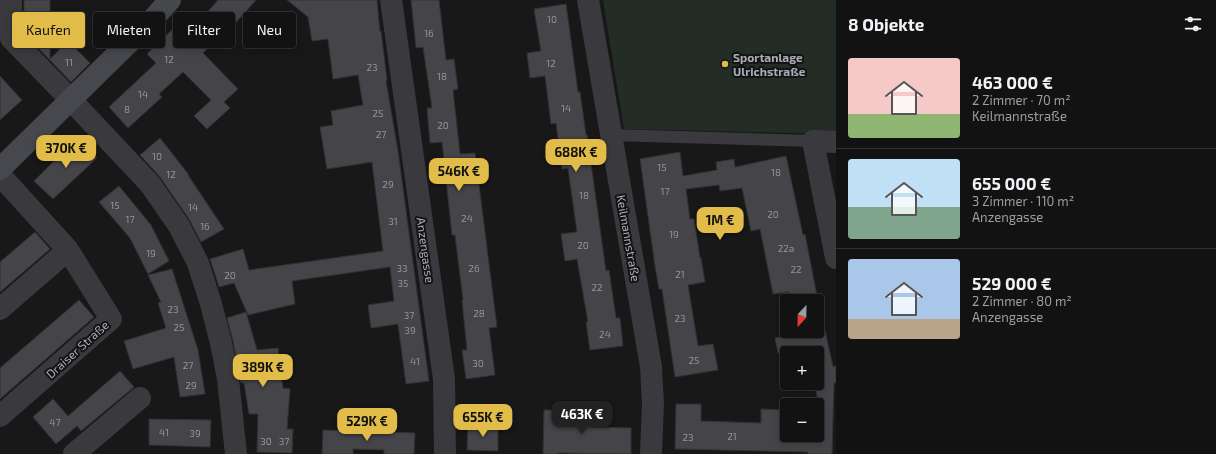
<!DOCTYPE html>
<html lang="de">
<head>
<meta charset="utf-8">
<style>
  body { margin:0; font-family:"Exo 2",sans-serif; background:#1b1b1c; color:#f1f3f6; height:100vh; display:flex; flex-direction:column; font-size:15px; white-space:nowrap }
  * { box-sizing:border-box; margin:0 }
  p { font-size:13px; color:#9c9ea0 }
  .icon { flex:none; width:22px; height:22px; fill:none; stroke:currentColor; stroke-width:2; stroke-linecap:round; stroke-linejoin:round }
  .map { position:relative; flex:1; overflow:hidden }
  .sheet { display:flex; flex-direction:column; background:#121213; width:380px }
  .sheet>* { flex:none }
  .banner { position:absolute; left:12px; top:12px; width:380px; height:36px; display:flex; gap:8px }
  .needle { width:26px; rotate:202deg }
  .fabs { position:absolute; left:780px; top:294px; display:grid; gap:8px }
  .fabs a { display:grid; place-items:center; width:44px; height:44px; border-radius:4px; background:#121213; box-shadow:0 2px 10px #0003,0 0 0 1px #313233; font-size:20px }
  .price { position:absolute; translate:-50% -34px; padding:0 9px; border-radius:8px; background:#e1bc48; color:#111; font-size:13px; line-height:26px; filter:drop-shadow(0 1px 2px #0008) }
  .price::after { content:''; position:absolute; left:50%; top:24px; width:12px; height:9px; margin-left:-6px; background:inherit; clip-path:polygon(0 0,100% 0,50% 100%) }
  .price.current { background:#222; color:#fff }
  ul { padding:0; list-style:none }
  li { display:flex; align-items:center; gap:12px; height:100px; padding:0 12px }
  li+li { border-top:1px solid #313233 }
  li span { display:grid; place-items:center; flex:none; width:112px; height:80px; border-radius:4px; color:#555 }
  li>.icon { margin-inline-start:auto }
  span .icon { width:48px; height:48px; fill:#fffc; stroke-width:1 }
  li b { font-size:17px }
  h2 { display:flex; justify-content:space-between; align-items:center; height:48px; padding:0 12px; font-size:17px }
  .tag { padding:0 14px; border-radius:4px; background:#121213; box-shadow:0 2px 10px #0003,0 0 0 1px #313233; font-size:14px; line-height:36px }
  .tag.current { background:#e1bc48; color:#111 }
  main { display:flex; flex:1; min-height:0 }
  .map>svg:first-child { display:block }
</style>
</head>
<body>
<main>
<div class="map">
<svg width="836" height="454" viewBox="0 0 836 454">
  <rect width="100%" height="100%" fill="#181819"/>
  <!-- green -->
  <path fill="#242c26" d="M603,0h233v134l-212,-5z"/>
  <!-- building -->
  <path fill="#454549" stroke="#323235" d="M24,0h26v59l18,-18 22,22 -19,19 -47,-49z
    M218,0h38l-31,35 -2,-3 -20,21 35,36 -14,13 6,6 -23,21 -13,-13 17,-16 -28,-28 -24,22 3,3 -34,31 -19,-21 47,-44 -9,-9 34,-33 10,10z
    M287,0h90l3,32 1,-1 6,49 -1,1 12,70 31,230 -23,3 -8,-60 -27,4 -3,-23 26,-4 -4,-34 -98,14 3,23 -47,11 -14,-32 -15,4 -9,-28 33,-10 6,21 134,-19 -11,-89 -45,7 -7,-42 13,-2 -2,-14 32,-6 -5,-30 -25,4 -5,-40 -16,2 -4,-24z
    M411,0h28l7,60 8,-1 4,30 -5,1 7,64 15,-1 22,174 -8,1 6,47 -29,4 -4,-29h5l-5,-50h1l-8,-65h-3l-10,-93 -12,1 -3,-35h5l-9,-61 -7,1z
    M566,4l12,88h2l6,43h1l19,136 3,-1 7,48h4l3,28 -33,4 -4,-28h2l-11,-63 -12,2 -4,-27 16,-2 -9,-64 -6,1 -6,-46 -5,1 -6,-48 -15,2 -3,-25 14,-2 -7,-42z
    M0,76l22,24 -22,20z
    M77,138l20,20 -44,41 -19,-18z
    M160,138l29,37h-1l36,54 -23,13 -12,-23 -29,-42 -20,-22z
    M680,152l3,24 34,-6 -1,-8 18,-3 1,8 51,-11 17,79 2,-1 13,67h-28l-2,-9 -15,2 -13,-65 -9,2 -9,-43 -22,3 -1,-6 -33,4 4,30h4l6,39h1l4,24 -17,3 10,61 15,-2 5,26 -43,7 -13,-88h-3l-4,-23 -15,-107z
    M119,186l32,39 18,36 -21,13 -18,-36 -31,-36z
    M35,232l15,17 -50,43v-30z
    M172,269l26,81 7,44 -25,3 -6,-40 -41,12 -9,-28 42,-13 -8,-25 3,-1 -13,-27z
    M79,300l15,17 -94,82v-31z
    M246,312l11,38 21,-2 5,40 7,1 -3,40h6l-1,24 -35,-1 1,-38h-9l-5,-31h-3l-8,-42 -6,-23z
    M824,326l9,41 3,-1v17h-2l-2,71h-24v-2l-133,-3 1,-45h25v17l60,2v-14l26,1v25h30v-39l-3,-13h3v-30h-39l-3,-15 22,-3 -1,-4h21v-4z
    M120,371l14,16 -53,44 -4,-5 -21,18 -23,-27 20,-18 15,17z
    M568,409h23v18l40,1v26l-73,-1v1h-15l1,-44h24z
    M149,419l62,1 -1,27 -61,-2z
    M468,424l30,1v26l-31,-1z
    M323,430l92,3 -1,21h-30v-4l-31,-1v5h-31z"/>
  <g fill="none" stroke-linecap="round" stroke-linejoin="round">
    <!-- lane -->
    <path stroke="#39393e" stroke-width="12" d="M611,135l202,6"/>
    <!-- street -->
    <path stroke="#39393e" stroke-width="22" d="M11,0v38l60,62 79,84 29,42 19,37 13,41 10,39 7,36 8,75
      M391,0l53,379 1,75
      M588,0l63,367 2,37 -2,50
      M836,142l-23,-1 23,117
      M0,175l68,75 43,69 -111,97
      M0,309l68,-59
      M74,454l66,-56"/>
    <!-- secondary -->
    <path stroke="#47484e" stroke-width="22" d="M0,169l152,-149 18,-20"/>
  </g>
  <!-- markers -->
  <circle fill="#e1bc48" stroke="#131314" stroke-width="1.5" cx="725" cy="64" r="4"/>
  <g text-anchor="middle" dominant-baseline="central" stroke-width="4" stroke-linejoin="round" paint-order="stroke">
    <!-- number labels -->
    <g font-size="10" fill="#92949c">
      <text x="552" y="19">10</text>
      <text x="429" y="33">16</text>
      <text x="169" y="59">12</text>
      <text x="69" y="62">11</text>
      <text x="551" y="63">12</text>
      <text x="372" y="67">23</text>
      <text x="442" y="76">18</text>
      <text x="143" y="94">14</text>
      <text x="566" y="108">14</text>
      <text x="127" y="109">8</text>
      <text x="378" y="113">25</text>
      <text x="443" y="125">20</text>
      <text x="381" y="134">27</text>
      <text x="157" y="156">10</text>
      <text x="662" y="167">15</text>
      <text x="776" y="172">18</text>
      <text x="171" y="174">12</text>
      <text x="388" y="184">29</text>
      <text x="665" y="191">17</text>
      <text x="584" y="195">18</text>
      <text x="115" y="205">15</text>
      <text x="193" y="207">14</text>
      <text x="773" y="214">20</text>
      <text x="467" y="218">24</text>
      <text x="130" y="219">17</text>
      <text x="393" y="221">31</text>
      <text x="205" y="226">16</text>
      <text x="674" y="234">19</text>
      <text x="583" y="245">20</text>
      <text x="786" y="248">22a</text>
      <text x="151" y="253">19</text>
      <text x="402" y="268">33</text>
      <text x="474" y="268">26</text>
      <text x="796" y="269">22</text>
      <text x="680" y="274">21</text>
      <text x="230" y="275">20</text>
      <text x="403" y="283">35</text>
      <text x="597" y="287">22</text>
      <text x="173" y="309">23</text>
      <text x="479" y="313">28</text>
      <text x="409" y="315">37</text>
      <text x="680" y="318">23</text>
      <text x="179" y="327">25</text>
      <text x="410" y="330">39</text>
      <text x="605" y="334">24</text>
      <text x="694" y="360">25</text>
      <text x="415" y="361">41</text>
      <text x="478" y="363">30</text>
      <text x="188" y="365">27</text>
      <text x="191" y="385">29</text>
      <text x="55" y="422">47</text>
      <text x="164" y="432">41</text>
      <text x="195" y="433">39</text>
      <text x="732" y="436">21</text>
      <text x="688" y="437">23</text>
      <text x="266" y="441">30</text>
      <text x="284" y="441">37</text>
    </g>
    <!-- poi labels -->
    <g font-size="12" font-weight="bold" fill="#abaeb8" stroke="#131314" text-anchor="start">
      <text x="733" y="57">Sportanlage<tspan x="733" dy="14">Ulrichstraße</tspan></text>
    </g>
    <!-- street labels -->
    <g font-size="12" fill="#abaeb8" stroke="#131314">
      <text transform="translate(629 238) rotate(80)">Keilmannstraße</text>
      <text transform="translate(426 250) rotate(82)">Anzengasse</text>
      <text transform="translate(77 349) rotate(-42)">Draiser Straße</text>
    </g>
  </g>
</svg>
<div class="fabs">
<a><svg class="needle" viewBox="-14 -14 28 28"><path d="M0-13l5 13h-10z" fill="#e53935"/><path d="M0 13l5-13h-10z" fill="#9c9ea0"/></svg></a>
<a>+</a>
<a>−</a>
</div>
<b class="price" style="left:66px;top:169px">370K €</b>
<b class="price" style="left:576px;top:173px">688K €</b>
<b class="price" style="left:459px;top:192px">546K €</b>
<b class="price" style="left:720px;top:241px">1M €</b>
<b class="price" style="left:263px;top:388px">389K €</b>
<b class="price current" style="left:582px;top:435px">463K €</b>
<b class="price" style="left:483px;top:438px">655K €</b>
<b class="price" style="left:367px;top:442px">529K €</b>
<div class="banner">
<a class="tag current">Kaufen</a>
<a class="tag">Mieten</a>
<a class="tag">Filter</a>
<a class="tag">Neu</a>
</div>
</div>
<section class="sheet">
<h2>8 Objekte<svg class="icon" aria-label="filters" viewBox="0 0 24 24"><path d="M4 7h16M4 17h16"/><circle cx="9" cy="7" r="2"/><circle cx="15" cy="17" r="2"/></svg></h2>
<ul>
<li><span style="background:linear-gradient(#f6c9c9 70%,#8fb573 0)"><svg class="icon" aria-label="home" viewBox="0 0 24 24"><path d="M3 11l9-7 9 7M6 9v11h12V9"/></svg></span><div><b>463 000 €</b><p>2 Zimmer · 70 m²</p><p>Keilmannstraße</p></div></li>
<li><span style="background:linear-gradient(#bfe0f5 60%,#7fa58c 0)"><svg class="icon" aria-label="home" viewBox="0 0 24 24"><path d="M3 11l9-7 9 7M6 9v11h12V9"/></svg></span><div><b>655 000 €</b><p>3 Zimmer · 110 m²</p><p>Anzengasse</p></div></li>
<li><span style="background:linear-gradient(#a9c7e8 75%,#b9a48a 0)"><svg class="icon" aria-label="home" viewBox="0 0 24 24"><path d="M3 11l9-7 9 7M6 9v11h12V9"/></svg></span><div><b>529 000 €</b><p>2 Zimmer · 80 m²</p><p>Anzengasse</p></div></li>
</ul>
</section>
</main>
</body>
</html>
